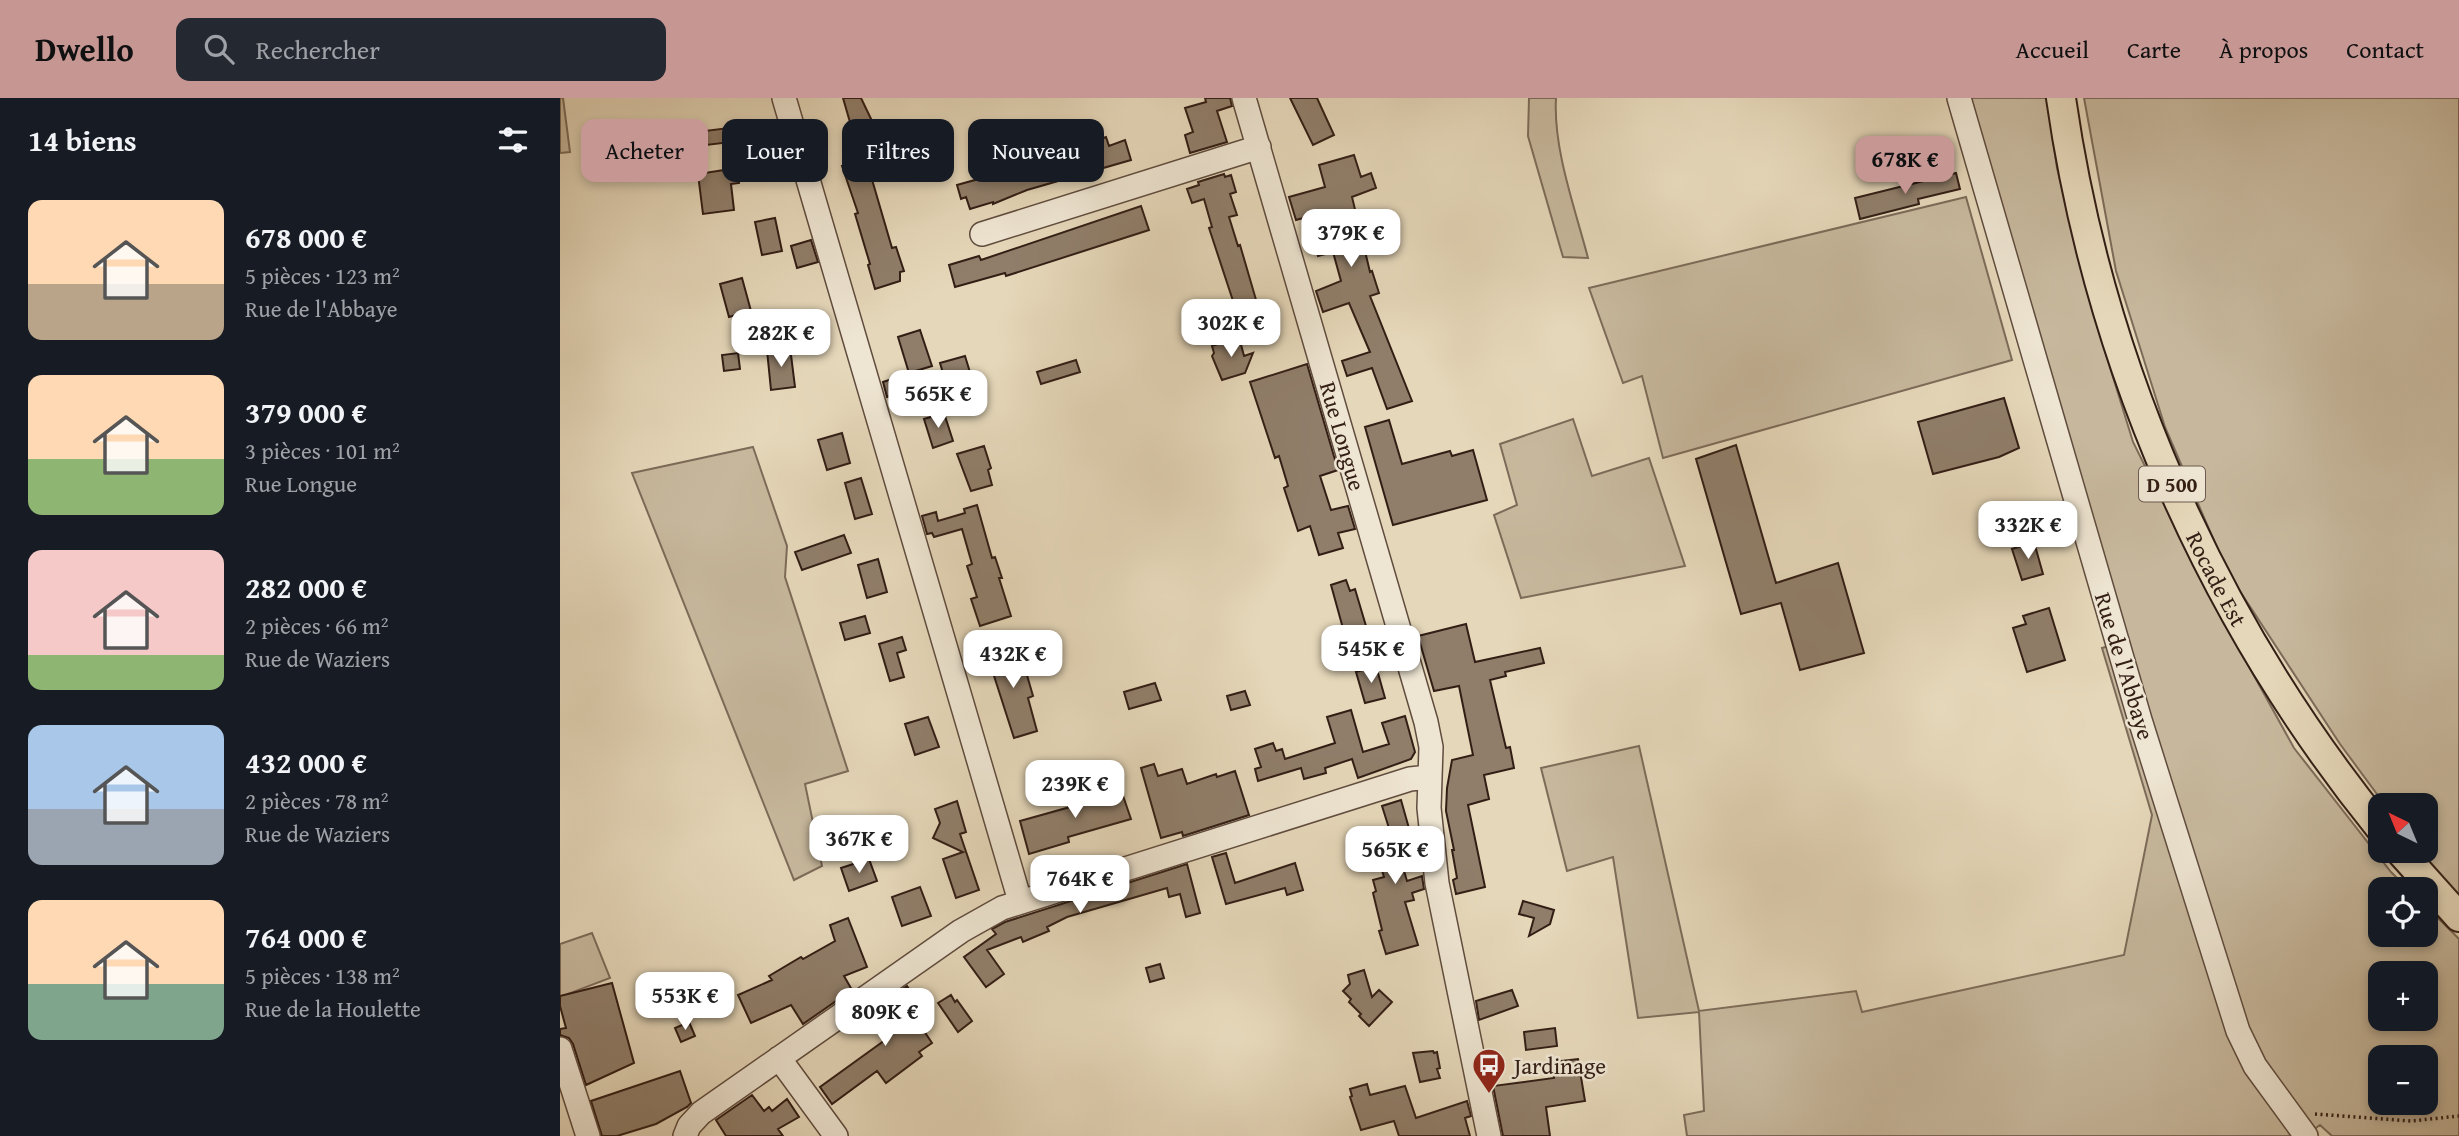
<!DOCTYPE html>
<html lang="fr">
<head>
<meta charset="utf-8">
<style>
  body { margin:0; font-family:"Gentium Book Plus",serif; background:#242831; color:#f1f3f6; height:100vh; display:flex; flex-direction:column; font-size:26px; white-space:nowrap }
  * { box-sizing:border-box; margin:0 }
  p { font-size:23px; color:#9ea1a6 }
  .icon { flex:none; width:38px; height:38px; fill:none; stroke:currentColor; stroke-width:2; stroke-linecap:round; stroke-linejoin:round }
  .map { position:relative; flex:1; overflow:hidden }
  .panel { display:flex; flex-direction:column; background:#171b24; width:560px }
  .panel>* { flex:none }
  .banner { position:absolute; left:21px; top:21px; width:665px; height:63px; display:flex; gap:14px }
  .needle { width:46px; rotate:317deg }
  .buttons { position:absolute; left:1808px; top:695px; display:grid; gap:14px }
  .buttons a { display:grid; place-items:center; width:70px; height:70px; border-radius:14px; background:#171b24; box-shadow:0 4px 10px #0003; font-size:35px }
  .price { position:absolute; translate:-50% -60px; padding:0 16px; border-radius:14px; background:#fff; color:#222; font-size:23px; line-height:46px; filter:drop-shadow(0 2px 4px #0008) }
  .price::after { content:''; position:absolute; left:50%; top:42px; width:21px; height:16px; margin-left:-10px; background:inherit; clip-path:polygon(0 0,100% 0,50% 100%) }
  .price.active { background:#c59692; color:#111 }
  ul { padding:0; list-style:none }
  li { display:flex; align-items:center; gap:21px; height:175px; padding:0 28px }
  li span { display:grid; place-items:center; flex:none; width:196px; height:140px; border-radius:14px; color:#555 }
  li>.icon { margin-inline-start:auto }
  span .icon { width:84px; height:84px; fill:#fffc; stroke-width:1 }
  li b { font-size:30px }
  h2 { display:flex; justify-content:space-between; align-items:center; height:84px; padding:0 28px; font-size:30px }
  .chip { padding:0 24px; border-radius:14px; background:#171b24; box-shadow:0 4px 10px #0003; font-size:24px; line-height:63px }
  .chip.active { background:#c59692; color:#111 }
  header { display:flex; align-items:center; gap:42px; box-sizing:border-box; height:98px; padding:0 35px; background:#c59692; color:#111 }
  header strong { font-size:33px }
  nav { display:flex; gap:38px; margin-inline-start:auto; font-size:24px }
  .search { width:490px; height:63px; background:#242831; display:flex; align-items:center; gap:18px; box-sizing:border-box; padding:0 24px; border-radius:14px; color:#9ea1a6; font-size:26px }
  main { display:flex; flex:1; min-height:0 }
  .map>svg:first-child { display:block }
</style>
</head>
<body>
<header>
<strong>Dwello</strong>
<div class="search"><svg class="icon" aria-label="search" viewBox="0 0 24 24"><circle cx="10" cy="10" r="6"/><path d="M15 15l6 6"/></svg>Rechercher</div>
<nav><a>Accueil</a><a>Carte</a><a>À propos</a><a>Contact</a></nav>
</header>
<main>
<section class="panel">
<h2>14 biens<svg class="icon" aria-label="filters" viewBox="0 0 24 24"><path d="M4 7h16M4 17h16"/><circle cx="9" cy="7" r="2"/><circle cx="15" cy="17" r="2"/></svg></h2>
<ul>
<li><span style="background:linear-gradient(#ffd9b3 60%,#b9a48a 0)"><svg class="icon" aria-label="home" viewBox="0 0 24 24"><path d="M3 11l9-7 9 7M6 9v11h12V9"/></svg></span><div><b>678 000 €</b><p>5 pièces · 123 m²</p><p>Rue de l'Abbaye</p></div></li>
<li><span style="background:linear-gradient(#ffd9b3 60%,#8fb573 0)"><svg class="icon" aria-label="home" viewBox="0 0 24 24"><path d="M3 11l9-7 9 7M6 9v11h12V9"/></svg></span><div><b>379 000 €</b><p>3 pièces · 101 m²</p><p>Rue Longue</p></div></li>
<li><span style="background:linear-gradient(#f6c9c9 75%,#8fb573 0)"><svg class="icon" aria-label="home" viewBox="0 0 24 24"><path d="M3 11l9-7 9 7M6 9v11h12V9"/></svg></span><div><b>282 000 €</b><p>2 pièces · 66 m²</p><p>Rue de Waziers</p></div></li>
<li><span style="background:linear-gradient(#a9c7e8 60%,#9aa5b1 0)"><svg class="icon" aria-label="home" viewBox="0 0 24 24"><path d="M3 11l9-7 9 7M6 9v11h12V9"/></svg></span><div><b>432 000 €</b><p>2 pièces · 78 m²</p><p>Rue de Waziers</p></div></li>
<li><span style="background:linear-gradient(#ffd9b3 60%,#7fa58c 0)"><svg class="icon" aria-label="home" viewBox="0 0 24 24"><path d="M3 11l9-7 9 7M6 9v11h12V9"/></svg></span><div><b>764 000 €</b><p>5 pièces · 138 m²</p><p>Rue de la Houlette</p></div></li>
</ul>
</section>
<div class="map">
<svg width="1899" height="1038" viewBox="0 0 1899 1038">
  <rect width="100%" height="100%" fill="#e5d7b9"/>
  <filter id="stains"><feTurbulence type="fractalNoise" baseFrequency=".00286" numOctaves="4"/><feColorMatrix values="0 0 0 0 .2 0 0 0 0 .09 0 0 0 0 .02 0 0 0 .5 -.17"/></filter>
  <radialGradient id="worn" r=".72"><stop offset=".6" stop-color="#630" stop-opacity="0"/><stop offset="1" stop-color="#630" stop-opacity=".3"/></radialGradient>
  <!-- green -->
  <path fill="#c7b89d" stroke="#7d6b59" stroke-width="2" fill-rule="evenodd" d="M0,0h3l7,54 -10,1z
    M969,0h27c-3,51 19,110 32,160l-25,-1 -35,-121z
    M1409,0h78l10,70 39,154 37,120 73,147 88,159 97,124 17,17h-28v45h46v-28l33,33v197h-127l-12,-11 -15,11h-618l-3,-21 20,-4 -5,-99 -61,6 -25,-161 -46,14 -26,-103 98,-22 60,265 157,-20 6,21 262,-57 28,-140 -50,-167 25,-7zM1820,875h46v45h-46zM1820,959h46v45h-46z
    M1524,0h375v799l-21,-21 -19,-25 7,-1v-45h-41l-45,-61 -112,-171 -63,-146 -49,-156z
    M1406,99l46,163 -349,98 -21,-82 -19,7 -34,-95z
    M1013,321l19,57 57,-18 36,108 -164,32 -27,-83 23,-10 -17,-61z
    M193,349l34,99 -2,31 63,194 -43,13 17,82 -28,14 -162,-407z
    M32,835l18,45 -50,19v-53z"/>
  <!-- building -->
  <path fill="#907e6a" stroke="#331e15" stroke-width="2" d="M283,0h18l12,25 8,-2 4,14 -29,8z
    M645,0h25l2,8 -15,5 10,31 -37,11 -5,-18 8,-3 -8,-24 21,-6z
    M730,0h27l17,37 -21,10z
    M210,25l2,14 -74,9 -2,-14z
    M546,39l3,9 16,-6 6,20 -104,30 -34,14v-2l-23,7 -4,-12 -5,2 -4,-14 25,-7 -2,-4 17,-6 2,5z
    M794,57l7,22 10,-4 5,15 -24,9 18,75 2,-1 7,22 -9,3 42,105 -25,8 -15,-41 -25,8 -5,-15 28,-9 -21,-49 -26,9 -7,-21 25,-10 -8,-29 -15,4 -11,-39 -11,3 -7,-23 36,-10 -6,-22z
    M306,61l26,89 4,-1 8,24 -4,1v9l-25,8 -7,-24 2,-1 -15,-50 3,-1 -16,-47z
    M177,70l2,15 -8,1 3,26 -31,4 -5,-40z
    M1396,75l4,16 -42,10 1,5 -59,15 -5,-21z
    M664,76l1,3 6,-2 5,17 -6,2 7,21 -8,2 9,29 2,-1 19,65 -21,6 -29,-88 3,-1 -8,-28 -12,4 -5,-14 12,-4 -1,-3z
    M581,108l8,24 -143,46 -1,-3 -50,14 -6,-22 30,-9 2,4z
    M215,120l7,33 -20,4 -7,-33z
    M251,142l7,22 -21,6 -6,-22z
    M182,180l9,33 -22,6 -9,-33z
    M360,232l12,36 -23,7 -11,-36z
    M679,239l5,19 9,-3 -8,20 -23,7 -10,-24 2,-3 -2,-7z
    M230,249l5,40 -24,3 -4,-40z
    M178,255l2,16 -16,2 -2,-16z
    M405,258l8,26 -25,8 -8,-27z
    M516,262l4,12 -39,12 -4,-12z
    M747,266l31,106 -18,6 11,34 17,-4 7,23 -17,4 5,15 -24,7 -9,-29 -12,5 -14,-43 4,-2 -9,-30 -4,2 -25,-76z
    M351,275l6,16 -30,8 -4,-15z
    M1444,300l15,50 -20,9 -66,17 -15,-52z
    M384,315l9,28 -20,7 -9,-29z
    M829,322l13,44 48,-13 2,5 21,-6 14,50 -94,25 -28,-98z
    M282,335l8,30 -23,7 -9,-30z
    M1176,347l40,138 62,-20 26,90 -64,17 -19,-67 -40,11 -45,-155z
    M424,348l7,22 -3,2 4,15 -21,6 -14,-37z
    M301,380l11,36 -17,5 -10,-36z
    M417,407l15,53 3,-1 7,21h-3l12,38 -31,10 -9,-27 6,-2 -10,-31 5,-2 -10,-35 -28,8 -2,-4 -5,1 -5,-18 14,-4 2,9 27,-8 -1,-4z
    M284,437l7,18 -49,17 -7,-18z
    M1474,444l9,32 -21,6 -10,-31z
    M318,461l9,33 -20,6 -9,-33z
    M786,482l4,11 5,-2 11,37 -22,6 -13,-47z
    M1489,510l16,52 -38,12 -14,-44 13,-4 -3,-8z
    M305,518l5,17 -25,7 -5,-17z
    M906,526l9,38 65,-14 4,15 -39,9 1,4 -16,4 16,68 4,-1 4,21 -30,7 5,24 -21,6 17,82 -29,7 -3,-14 4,-2 -5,-28h2l-8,-39 1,-23 5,-28 21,-5 -14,-69 -25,5 -16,-55z
    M342,539l4,13 -9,3 7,24 -14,4 -11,-37z
    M447,547l5,15 10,-2 11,38 -5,2 9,33 -23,7 -28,-87z
    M816,568l9,32 -20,5 -9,-31z
    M595,585l6,17 -32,9 -5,-17z
    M685,593l5,14 -19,5 -4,-14z
    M791,612l12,42 26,-8 -7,-21 23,-7 10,36 -4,7 -53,19 -6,-19 -27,9 1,5 -22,6 -3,-11 -43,13 -3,-12 6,-2 -6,-18 18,-6 3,8 6,-2 3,10 50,-16 -8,-26z
    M368,619l11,30 -24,8 -10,-31z
    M594,666l4,12 24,-7 5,15 29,-10 1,3 18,-6 14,44 -66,21 -1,-4 -21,6 -20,-70z
    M560,689l11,32 -63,18 1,5 -40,12 -9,-33 50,-14 -2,-5z
    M841,702l11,39 -16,5 11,37 15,-5 2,13 -12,4 2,7 -9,2 13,43 -32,9 -7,-23 3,-1 -9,-37 3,-2 -3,-11 11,-3 -8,-27 18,-6 -12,-38z
    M397,703l9,31 -6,2 19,56 -23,8 -13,-39 20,-7 -30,-14 7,-15 -5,-14z
    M666,755l9,30 60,-20 8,27 -16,5 -2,-7 -59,16 -14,-47z
    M309,761l8,22 -28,10 -8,-23z
    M627,766l13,49 -14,4 -6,-23 -11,3 -2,-9 -100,29 -20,10 2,4 -17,7 -9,4 -2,-5 -34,13 17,24 -18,13 -22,-30 32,-23 -4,-5 13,-7z
    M360,789l11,29 -29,10 -10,-29z
    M963,803l31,9 -4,14 -21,12 5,-18 -15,-4z
    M288,820l19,49 -23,9 8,14 -49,34 -12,-19 -40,18 -13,-28 34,-15 -3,-4 32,-19 2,2 32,-18 -5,-16z
    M600,866l4,14 -14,4 -4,-14z
    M804,872l8,27 7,-7 13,12 -23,24 -10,-10 2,-2 -12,-12 2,-3 -8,-8 7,-7 -2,-9z
    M52,885l22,80 -48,22 -13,-41 -4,-6 -9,-3v-6l6,-1 -6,-22v-10z
    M347,888l12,17 -9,7 22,33 -13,9 3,4 -36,27 -9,-12 -45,33 -12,-17 72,-52 -18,-25z
    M952,892l6,16 -39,14 -3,-19z
    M391,897l4,7 2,-2 15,21 -14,11 -20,-29z
    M129,924l6,14 -14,6 -6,-14z
    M995,930l2,18 -31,4 -2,-18z
    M873,953l1,2 3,-1 3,16 -3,1 3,9 -20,4 -7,-29z
    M1018,961l7,42 -39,6 4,29h-47l-10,-50 61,-8 -1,-16z
    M120,973l11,32 -4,4 -31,17 -39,12h-15l-11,-35z
    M807,986l3,11 35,-9 11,32 51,-17 4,15 -6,2 5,18h-71l-5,-15 -33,9 -11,-33 2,-1 -2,-7z
    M192,997l12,16 5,-4 3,4 15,-12 12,18 -21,12 5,7h-57l-10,-16z"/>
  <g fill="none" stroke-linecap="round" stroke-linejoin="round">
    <defs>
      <path id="minor" d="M224,0l236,803
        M684,0l182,624 5,25 -2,61 8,75 52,253
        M1399,0l181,622 98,311 17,35 51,70
        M422,136l277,-87
        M0,951l28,87
        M219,960l57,78
        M125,1038l4,-10 12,-13 260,-182 41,-23 408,-129 19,-2"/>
      <g id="major">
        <path id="s1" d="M1501,0c38,266 150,521 319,730"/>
        <path d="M1839,752l60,67"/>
      </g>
    </defs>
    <!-- minor casing -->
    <use href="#minor" stroke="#604c3e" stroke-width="26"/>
    <!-- major casing -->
    <use href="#major" stroke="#331e15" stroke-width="32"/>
    <!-- path -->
    <path stroke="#331e15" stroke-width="3.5" stroke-dasharray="2 3.5" stroke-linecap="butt" d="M1755,1016l96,7 48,-5"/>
    <!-- minor -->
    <use href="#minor" stroke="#eee5d2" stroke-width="23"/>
    <!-- major -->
    <use href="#major" stroke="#e5d7b9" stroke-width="28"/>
  </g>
  <!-- icons -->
  <defs>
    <symbol id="bus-pin" viewBox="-11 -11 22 30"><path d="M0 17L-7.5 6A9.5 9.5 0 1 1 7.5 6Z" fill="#8f2418" stroke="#eee5d2"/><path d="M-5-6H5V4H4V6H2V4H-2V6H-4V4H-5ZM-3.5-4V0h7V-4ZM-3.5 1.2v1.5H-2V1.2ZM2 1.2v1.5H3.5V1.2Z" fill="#fff"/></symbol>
  </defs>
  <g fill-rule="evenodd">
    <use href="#bus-pin" x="910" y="948" width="38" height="52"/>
  </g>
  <g text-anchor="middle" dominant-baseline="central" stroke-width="5" stroke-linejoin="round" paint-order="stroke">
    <!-- shield labels -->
    <rect fill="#eee5d2" stroke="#6b5a4e" stroke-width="2" x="1579" y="368.5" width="66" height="35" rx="5"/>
    <g font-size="21" font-weight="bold" fill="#331e15">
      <text x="1612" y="386">D 500</text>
    </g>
    <!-- street labels -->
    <g font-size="23" fill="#331e15" stroke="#eee5d2">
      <text transform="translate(783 338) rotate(74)">Rue Longue</text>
      <text stroke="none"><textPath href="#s1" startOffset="508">Rocade Est</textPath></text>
      <text transform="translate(1565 568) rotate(73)">Rue de l'Abbaye</text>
    </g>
    <!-- poi labels -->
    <g font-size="23" fill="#331e15" stroke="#eee5d2" text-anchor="start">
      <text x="954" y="967">Jardinage</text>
    </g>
  </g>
  <rect width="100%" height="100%" filter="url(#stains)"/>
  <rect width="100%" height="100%" fill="url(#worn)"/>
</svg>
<div class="buttons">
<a><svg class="needle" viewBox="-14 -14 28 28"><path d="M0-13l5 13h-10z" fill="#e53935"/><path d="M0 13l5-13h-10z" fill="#9ea1a6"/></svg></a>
<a><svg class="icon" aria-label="locate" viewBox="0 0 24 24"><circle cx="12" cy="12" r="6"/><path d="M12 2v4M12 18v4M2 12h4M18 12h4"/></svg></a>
<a>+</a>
<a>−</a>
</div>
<b class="price active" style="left:1345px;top:98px">678K €</b>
<b class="price" style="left:791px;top:171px">379K €</b>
<b class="price" style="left:671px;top:261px">302K €</b>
<b class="price" style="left:221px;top:271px">282K €</b>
<b class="price" style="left:378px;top:332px">565K €</b>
<b class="price" style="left:1468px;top:463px">332K €</b>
<b class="price" style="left:811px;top:587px">545K €</b>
<b class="price" style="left:453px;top:592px">432K €</b>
<b class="price" style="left:515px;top:722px">239K €</b>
<b class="price" style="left:299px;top:777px">367K €</b>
<b class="price" style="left:835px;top:788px">565K €</b>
<b class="price" style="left:520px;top:817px">764K €</b>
<b class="price" style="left:125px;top:934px">553K €</b>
<b class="price" style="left:325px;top:950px">809K €</b>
<div class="banner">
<a class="chip active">Acheter</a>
<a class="chip">Louer</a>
<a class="chip">Filtres</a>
<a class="chip">Nouveau</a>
</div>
</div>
</main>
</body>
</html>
